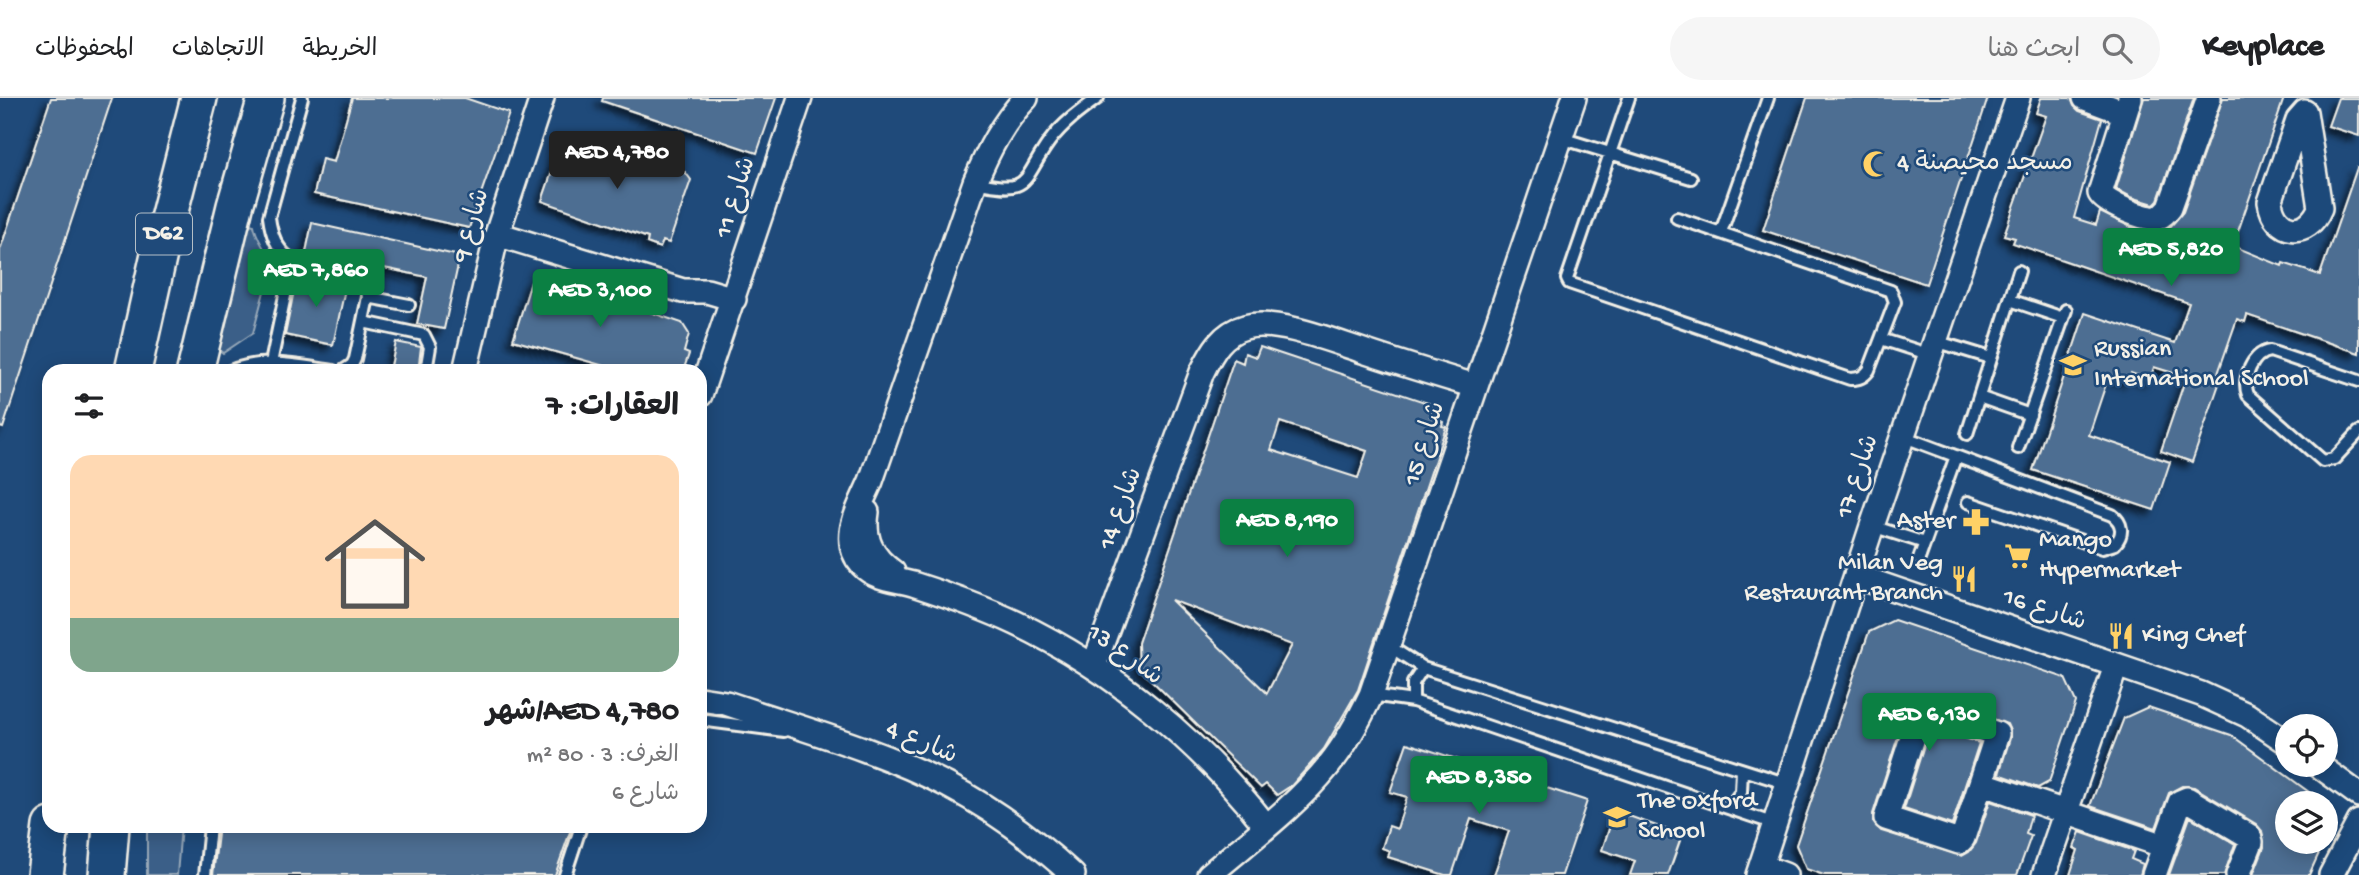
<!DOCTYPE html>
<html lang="ar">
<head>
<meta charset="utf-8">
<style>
  body { margin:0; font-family:"Gochi Hand","Playpen Sans Arabic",sans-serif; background:#f6f6f6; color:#202124; direction:rtl; height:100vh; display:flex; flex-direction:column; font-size:26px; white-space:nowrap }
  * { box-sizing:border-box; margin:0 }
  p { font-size:23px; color:#757577 }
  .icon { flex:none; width:38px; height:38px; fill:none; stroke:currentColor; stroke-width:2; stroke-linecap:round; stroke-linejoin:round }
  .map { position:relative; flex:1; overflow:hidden; direction:ltr }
  .side { position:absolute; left:42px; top:266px; width:665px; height:469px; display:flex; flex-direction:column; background:#fff; border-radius:21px; box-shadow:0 4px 18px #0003; direction:rtl }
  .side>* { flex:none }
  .fabs { position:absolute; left:2275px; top:616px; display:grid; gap:14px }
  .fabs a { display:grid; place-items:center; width:63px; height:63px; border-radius:50%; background:#fff; box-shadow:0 4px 18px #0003; font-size:35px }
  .price { position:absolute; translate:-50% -60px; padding:0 16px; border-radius:7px; background:#0b8043; color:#fff; font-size:23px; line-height:46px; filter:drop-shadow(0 2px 4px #0008) }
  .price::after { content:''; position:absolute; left:50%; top:42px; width:21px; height:16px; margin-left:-10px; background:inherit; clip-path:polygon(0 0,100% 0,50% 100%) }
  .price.current { background:#222; color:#fff }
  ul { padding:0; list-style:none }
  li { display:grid; align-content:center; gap:14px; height:371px; padding:0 28px }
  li+li { border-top:2px solid #e0e0e0 }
  li span { display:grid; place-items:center; height:217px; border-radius:21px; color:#555 }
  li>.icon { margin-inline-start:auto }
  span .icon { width:126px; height:126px; fill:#fffc; stroke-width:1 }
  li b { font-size:30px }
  h2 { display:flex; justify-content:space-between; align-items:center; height:84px; padding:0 28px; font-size:30px }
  header { display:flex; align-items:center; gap:42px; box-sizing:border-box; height:98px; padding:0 35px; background:#fff; border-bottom:2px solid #e0e0e0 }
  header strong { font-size:33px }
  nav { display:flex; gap:38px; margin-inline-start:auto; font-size:24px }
  .search { width:490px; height:63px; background:#f6f6f6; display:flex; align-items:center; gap:18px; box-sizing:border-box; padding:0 24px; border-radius:38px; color:#757577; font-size:26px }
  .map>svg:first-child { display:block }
</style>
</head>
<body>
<header>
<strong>Keyplace</strong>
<div class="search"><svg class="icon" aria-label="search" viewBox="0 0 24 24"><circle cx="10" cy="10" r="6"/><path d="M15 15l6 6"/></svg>ابحث هنا</div>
<nav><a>الخريطة</a><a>الاتجاهات</a><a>المحفوظات</a></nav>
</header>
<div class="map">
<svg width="2359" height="777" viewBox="0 0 2359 777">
  <defs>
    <filter id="shadow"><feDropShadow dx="-5.5" dy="5.5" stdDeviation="3.5" flood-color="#0009"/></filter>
  </defs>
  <rect width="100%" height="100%" fill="#1f4a7a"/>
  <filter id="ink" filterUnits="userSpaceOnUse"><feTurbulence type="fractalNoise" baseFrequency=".0143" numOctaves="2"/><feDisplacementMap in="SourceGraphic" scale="14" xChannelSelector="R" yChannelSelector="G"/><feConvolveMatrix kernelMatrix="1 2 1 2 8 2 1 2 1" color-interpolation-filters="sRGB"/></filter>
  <g filter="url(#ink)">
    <!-- green -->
    <path fill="#3a5f88" stroke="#97a8b8" stroke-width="2" d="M245,125l9,2c2,16 17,28 16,44l-17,64 -30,20 -4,-3z
      M147,728h34l-4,49h-30z"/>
    <!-- building -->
    <path fill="#4d6e92" stroke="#f4f1e8" stroke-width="2" fill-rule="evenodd" filter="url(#shadow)" d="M51,0h61l-109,330 -3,-1v-177z
      M352,0h113l44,15 -40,115 -155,-34 8,-35 12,3z
      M603,0h173l-19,55 -155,-52z
      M1807,0h181l-62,186 -163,-54z
      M2041,0h30l3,8 5,5 23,8 -28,99 22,7 4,-13 31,15 26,5 14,-6 12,-14 40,-114h61l-51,148 49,20 1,-3 37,12 37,-107 2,1v184l-112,-38 -2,7 -8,-3 -22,63 4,2 -27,78 -31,-11 25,-74 -32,-10 -4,13 -19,-7 -2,8 -20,-6 -20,60 81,27 -16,48 -121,-40 52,-157 90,30 14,-40 -176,-60 2,-5 -11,-3 42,-119 -10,-3z
      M2144,0h50l-36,102 -4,4 -23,-7 -15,-8z
      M2338,0h21v38l-31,-10z
      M564,39l106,37 2,-5 13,3 6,8 -22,63 -6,-2 -3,7 -13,-5 1,-5 -106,-37z
      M312,125l148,33 -16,73 -27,-5 10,-47 -62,-13 -1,8 -59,-15z
      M302,174l44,12 -13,61 -48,-10 10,-49h4z
      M544,178l138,47 7,11 -5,18 5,2 -6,17h-61l-109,-31 18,-58z
      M396,244l25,5 -3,24h-28z
      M1260,249l174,58 -4,11 13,6 -1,4 4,1 -88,263 -34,59 -32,36 -15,10 -11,-11 -5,4 -122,-120 -1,-25 96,-284 9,4 2,-10 11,4zM1280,324l87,29 -9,27 -87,-28zM1171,502l121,45 -25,48z
      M1894,522l171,58 11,24 -27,80 -11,6 -39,-14 11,-36v-7l-3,-7 -80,-28h-7l-8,5 -5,8 -34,105v8l8,9 81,25 7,-4 7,-9 14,-42 41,14 -5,19 5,2 -14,39h-193l-18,-6 -10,-24 73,-213z
      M2148,609l83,28 93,68h-37v39h37l-15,33h-56l11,-28 -2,-16 -6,-7 -62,-37 -12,-1 -13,7 -13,35 -66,-22 34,-88z
      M1930,628l49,17 -27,82 -48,-16z
      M1407,645l180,58 -25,74h-68l15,-44 -38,-12 -19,56h-7l-57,-18 2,-6 -8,-3 7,-22 8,3 10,-32 -17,-5z
      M1615,713l67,24 -14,40h-38l5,-14 -33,-11z
      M2190,719l45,27 -11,31h-55z
      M219,728h353l-17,49h-342z
      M2080,734l54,19 -3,8 12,5 -3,11h-70l8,-25 -4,-2z"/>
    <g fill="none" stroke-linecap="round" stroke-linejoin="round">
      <defs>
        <path id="service" d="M302,0l-33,119c6,48 33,47 73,58 9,2 17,4 24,11l2,11 -13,62 -3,6 -9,6
          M1629,0l-62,181 2,4 281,96c9,0 14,-2 19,-9l26,-68 -4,-11 -214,-73
          M1561,40l130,40
          M975,84c57,13 46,-1 74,-40 13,-18 31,-31 49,-44
          M1721,134l47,-134
          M368,199l41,8
          M2010,202l53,18
          M363,224l61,13 6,12 -4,24
          M1881,241l50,16
          M1935,243l56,17
          M271,265l21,-101
          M230,273c33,-14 69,-5 103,0
          M2359,283l-89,-30c-18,2 -28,28 -22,44l75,66 11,-2 25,-27
          M1979,299l51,18
          M1967,336l52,-163
          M1902,338l210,79c11,8 12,19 3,29l-13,4 -134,-46
          M2018,350l48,-138
          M1872,428l53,17
          M1919,461l37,-103
          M1389,548l34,22 365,116
          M1371,597l42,6 362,123
          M1413,603v-18l10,-15
          M700,622l84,11
          M1729,710l12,-16 1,-22
          M205,777l5,-49
          M565,777l16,-49"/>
        <path id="minor" d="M1026,0c-24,25 -38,53 -51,84l-104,299c-11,26 -32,58 -9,84 14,15 36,14 54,20 34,11 68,23 100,38 97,46 184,119 250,203
          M2085,0l40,15
          M2130,0l-30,95c5,10 45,27 57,25 6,-2 9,-6 13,-11l39,-109
          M2305,14l15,96c-12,30 -45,27 -50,-6l28,-82z
          M497,136l186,57h24l27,8
          M465,273l32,-137 45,-136
          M700,297l100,-297
          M867,414c-4,26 4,45 26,60
          M1856,478l345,118 46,21 40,27
          M1094,567l108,-293c10,-20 20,-39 43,-45 31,-9 90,15 121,25 36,12 72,23 109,34
          M700,601l26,4c73,25 151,46 221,82 46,24 88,55 126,90
          M1923,611l74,25 -34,104 -4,4 -73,-24 34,-105z
          M2318,667l41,30
          M1981,685l183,63
          M1761,768l24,9
          M1209,777c41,-35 86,-68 120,-110 17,-21 30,-45 42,-70l203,-597
          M1758,777l114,-349 146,-428
          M2044,777l72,-209
          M2154,777l26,-73 7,-3 62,37 2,6 -13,33
          M2331,777l28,-53"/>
        <path id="primary" d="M133,273l26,-117 40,-156
          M195,273l40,-165 31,-108
          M45,777l6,-49
          M107,777l4,-49"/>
      </defs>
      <!-- service casing -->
      <use href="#service" stroke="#f4f1e8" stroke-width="16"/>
      <!-- minor casing -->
      <use href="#minor" stroke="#f4f1e8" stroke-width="28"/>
      <!-- primary casing -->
      <use href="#primary" stroke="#f4f1e8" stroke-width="40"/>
      <!-- service -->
      <use href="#service" stroke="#1f4a7a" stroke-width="10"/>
      <!-- minor -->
      <use href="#minor" stroke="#1f4a7a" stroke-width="23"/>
      <!-- primary -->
      <use href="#primary" stroke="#1f4a7a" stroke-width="35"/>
    </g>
  </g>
  <!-- icons -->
  <defs>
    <symbol id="mosque-bare" viewBox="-9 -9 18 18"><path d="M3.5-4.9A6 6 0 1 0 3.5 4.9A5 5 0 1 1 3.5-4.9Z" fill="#ffd166" stroke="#1f4a7a" stroke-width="2.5" paint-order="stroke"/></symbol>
    <symbol id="school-bare" viewBox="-9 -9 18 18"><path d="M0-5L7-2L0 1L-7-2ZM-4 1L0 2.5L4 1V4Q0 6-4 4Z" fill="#ffd166" stroke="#1f4a7a" stroke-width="2.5" paint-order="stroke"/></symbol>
    <symbol id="pharmacy-bare" viewBox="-9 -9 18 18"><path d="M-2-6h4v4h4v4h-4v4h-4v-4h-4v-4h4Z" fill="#ffd166" stroke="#1f4a7a" stroke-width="2.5" paint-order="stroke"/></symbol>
    <symbol id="supermarket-bare" viewBox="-9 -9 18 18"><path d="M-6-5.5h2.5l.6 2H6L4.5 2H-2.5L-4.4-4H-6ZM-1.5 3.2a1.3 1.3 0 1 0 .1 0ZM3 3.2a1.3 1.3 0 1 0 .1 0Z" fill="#ffd166" stroke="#1f4a7a" stroke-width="2.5" paint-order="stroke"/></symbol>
    <symbol id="restaurant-bare" viewBox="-9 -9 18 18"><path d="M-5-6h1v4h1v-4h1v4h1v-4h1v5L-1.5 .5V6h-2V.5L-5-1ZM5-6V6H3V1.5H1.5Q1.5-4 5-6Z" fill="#ffd166" stroke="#1f4a7a" stroke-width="2.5" paint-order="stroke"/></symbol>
  </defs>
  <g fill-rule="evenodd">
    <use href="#mosque-bare" x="1857" y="47" width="38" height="38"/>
    <use href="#school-bare" x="2054" y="248" width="38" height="38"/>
    <use href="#pharmacy-bare" x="1957" y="405" width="38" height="38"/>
    <use href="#supermarket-bare" x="1999" y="439" width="38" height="38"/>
    <use href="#restaurant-bare" x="1945" y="462" width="38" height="38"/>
    <use href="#restaurant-bare" x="2102" y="519" width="38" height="38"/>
    <use href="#school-bare" x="1598" y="700" width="38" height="38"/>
  </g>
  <g text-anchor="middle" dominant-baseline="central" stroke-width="5" stroke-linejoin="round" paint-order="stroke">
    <!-- shield labels -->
    <rect fill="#1f4a7a" stroke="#b4bfc7" stroke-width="2" x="136" y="115.5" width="56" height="41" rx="5"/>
    <g font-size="24" font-weight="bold" fill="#f4f1e8">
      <text x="164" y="136">D62</text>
    </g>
    <!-- poi labels -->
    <g font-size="26" fill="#f4f1e8" stroke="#1f4a7a" text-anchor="start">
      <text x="1897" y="66">مسجد محيصنة 4</text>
      <text x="2094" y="252">Russian<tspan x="2094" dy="30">International School</tspan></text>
      <text x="1955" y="424" text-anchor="end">Aster</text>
      <text x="2039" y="443">Mango<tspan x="2039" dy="30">Hypermarket</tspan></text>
      <text x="1943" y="466" text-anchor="end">Milan Veg<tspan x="1943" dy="30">Restaurant Branch</tspan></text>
      <text x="2142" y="538">King Chef</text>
      <text x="1638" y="704">The Oxford<tspan x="1638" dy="30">School</tspan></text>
    </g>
    <!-- street labels -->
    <g font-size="26" fill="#f4f1e8" stroke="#1f4a7a">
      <text transform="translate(737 100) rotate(-72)">شارع 11</text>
      <text transform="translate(473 128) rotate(-74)">شارع 9</text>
      <text transform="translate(1426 346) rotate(-72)">شارع 15</text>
      <text transform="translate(1859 379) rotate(-71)">شارع 17</text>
      <text transform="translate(1122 411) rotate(-70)">شارع 14</text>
      <text transform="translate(2044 513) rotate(19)">شارع 16</text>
      <text transform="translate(1124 558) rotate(36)">شارع 13</text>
      <text transform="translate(921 646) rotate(23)">شارع 4</text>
    </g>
  </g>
</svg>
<div class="fabs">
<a><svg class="icon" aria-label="locate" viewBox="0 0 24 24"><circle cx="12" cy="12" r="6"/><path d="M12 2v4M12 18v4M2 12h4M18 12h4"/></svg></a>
<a><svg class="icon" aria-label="layers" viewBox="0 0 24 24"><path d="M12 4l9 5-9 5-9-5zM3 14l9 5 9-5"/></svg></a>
</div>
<b class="price current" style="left:617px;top:93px">AED 4,780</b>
<b class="price" style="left:2171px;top:190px">AED 5,820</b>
<b class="price" style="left:316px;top:211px">AED 7,860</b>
<b class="price" style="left:600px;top:231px">AED 3,100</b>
<b class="price" style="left:1287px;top:461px">AED 8,190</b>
<b class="price" style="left:1929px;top:655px">AED 6,130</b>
<b class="price" style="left:1479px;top:718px">AED 8,350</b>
<section class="side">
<h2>العقارات: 7<svg class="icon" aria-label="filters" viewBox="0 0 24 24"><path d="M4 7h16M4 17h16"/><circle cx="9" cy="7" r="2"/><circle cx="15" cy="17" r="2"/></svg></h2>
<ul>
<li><span style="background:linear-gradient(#ffd9b3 75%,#7fa58c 0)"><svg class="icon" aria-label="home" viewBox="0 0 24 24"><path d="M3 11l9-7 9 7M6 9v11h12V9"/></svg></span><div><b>AED 4,780/شهر</b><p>الغرف: 3 · 80 m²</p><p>شارع 6</p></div></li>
</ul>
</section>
</div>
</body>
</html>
